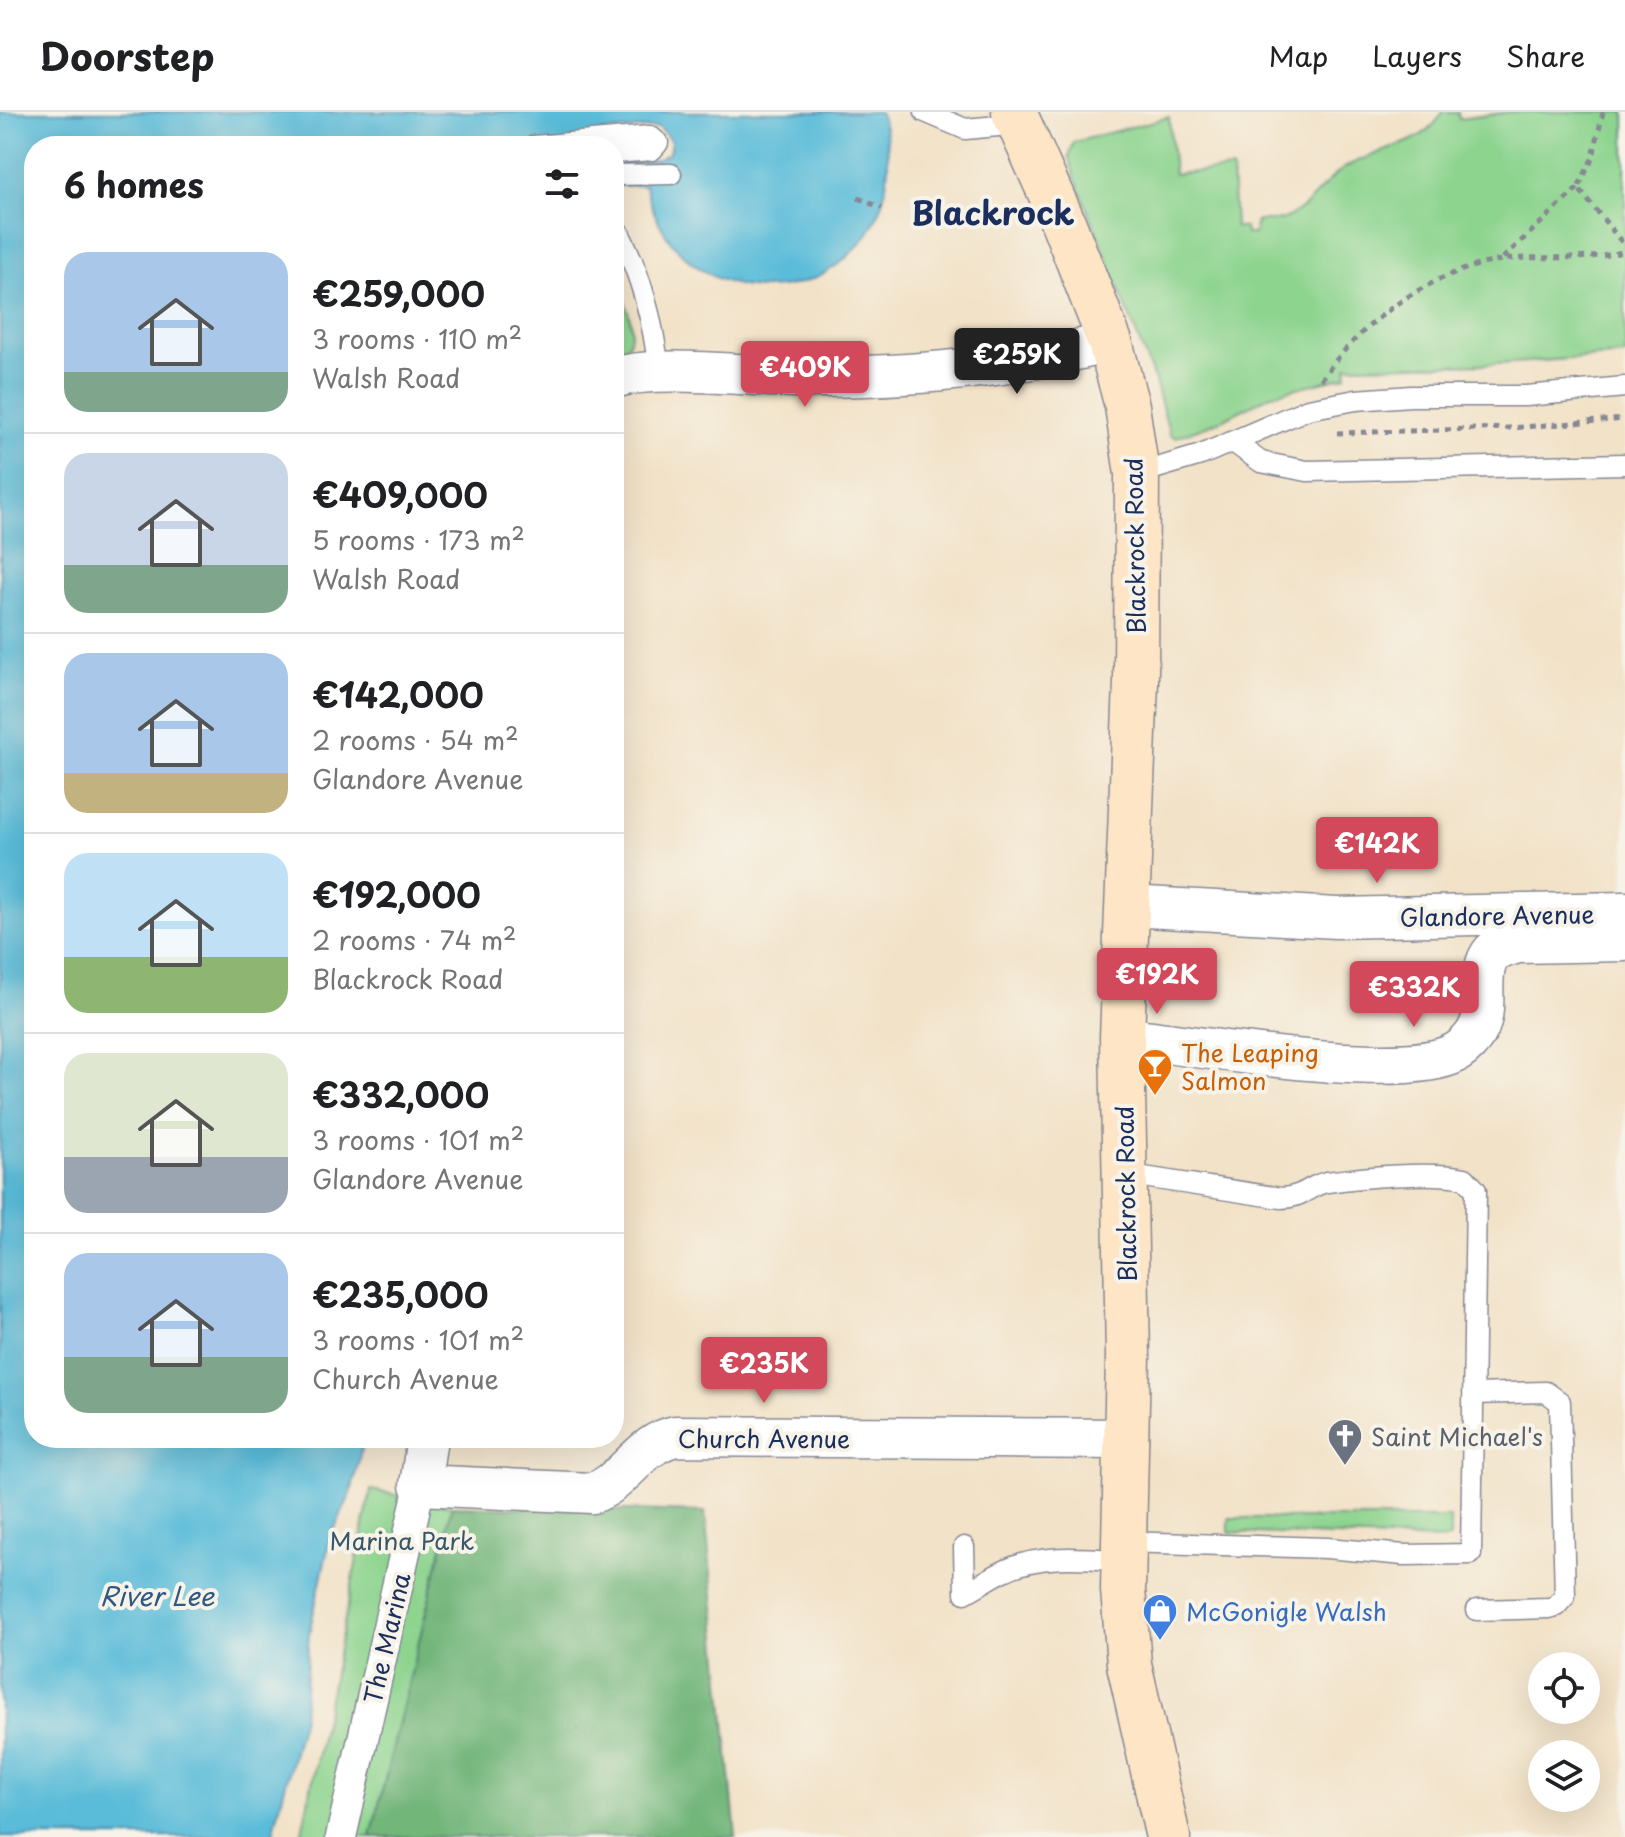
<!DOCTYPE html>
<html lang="en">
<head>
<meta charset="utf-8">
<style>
  body { margin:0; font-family:"Playpen Sans",sans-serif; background:#f6f6f6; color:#202124; height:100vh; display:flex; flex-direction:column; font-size:30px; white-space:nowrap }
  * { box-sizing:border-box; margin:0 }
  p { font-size:26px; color:#757577 }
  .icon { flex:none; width:44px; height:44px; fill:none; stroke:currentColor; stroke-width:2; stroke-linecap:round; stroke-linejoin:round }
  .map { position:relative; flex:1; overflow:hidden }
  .side { position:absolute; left:24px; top:24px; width:600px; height:1312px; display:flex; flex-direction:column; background:#fff; border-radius:32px; box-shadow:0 8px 32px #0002 }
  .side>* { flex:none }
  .fabs { position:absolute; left:1528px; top:1540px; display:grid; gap:16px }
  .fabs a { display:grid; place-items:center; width:72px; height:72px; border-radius:50%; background:#fff; box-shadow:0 8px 32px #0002; font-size:40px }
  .price { position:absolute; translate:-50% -68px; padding:0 18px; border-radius:8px; background:#d1495b; color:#fff; font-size:26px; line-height:52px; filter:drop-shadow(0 2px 4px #0008) }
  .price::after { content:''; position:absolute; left:50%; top:48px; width:24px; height:18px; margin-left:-12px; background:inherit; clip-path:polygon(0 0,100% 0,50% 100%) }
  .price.selected { background:#222; color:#fff }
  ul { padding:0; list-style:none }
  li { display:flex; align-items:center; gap:24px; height:200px; padding:0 40px }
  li+li { border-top:2px solid #e0e0e0 }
  li span { display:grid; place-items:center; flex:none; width:224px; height:160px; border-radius:24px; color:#555 }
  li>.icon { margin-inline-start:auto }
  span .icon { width:96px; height:96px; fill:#fffc; stroke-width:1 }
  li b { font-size:34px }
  h2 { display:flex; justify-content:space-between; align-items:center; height:96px; padding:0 40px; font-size:34px }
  header { display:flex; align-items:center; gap:48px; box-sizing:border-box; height:112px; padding:0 40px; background:#fff; border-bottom:2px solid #e0e0e0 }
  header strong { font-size:38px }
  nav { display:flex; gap:44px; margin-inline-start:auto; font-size:28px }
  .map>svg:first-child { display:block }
</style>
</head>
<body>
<header>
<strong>Doorstep</strong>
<nav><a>Map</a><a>Layers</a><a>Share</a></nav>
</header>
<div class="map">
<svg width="1625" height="1725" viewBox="0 0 1625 1725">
  <rect width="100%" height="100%" fill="#f7f3e8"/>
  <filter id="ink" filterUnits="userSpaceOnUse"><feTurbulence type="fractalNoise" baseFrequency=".0125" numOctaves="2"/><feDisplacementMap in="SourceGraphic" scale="16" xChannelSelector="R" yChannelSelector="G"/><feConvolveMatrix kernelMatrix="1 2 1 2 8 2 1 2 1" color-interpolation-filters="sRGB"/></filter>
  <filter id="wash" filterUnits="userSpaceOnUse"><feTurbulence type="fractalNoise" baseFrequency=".006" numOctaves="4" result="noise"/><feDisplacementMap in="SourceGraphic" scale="32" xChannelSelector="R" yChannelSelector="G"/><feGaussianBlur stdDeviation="1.8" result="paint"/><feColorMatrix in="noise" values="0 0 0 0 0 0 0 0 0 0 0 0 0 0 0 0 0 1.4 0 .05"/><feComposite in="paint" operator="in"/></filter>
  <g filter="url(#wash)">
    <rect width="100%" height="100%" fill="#f2e2c8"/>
    <!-- green -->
    <path fill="#8dd48f" stroke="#548276" stroke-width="2" d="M1443,0h15l1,7 51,-7h115v243l-126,9 -152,2 -1,10 -73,18 -51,26 -46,17 -6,-2 -15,-54 -81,-206 -5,-18 5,-15 95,-25 5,57 58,-5 3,58 10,1 1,6h8l3,-13c11,0 21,1 31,-4 22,-10 35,-35 55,-48 32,-22 80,-20 100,-57z
      M614,165c8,18 27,54 11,71l-11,2z
      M371,1378l81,16 -81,331h-70z
      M1229,1406h221v20l-4,2 -217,-8z"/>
    <!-- forest -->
    <path fill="#72b67a" stroke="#46726c" stroke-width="2" d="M452,1394l253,6 31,325h-365z"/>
    <!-- water -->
    <path fill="#5abcd9" stroke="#3a769c" stroke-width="2" d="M0,0h880c7,18 8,34 8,53 -4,144 -205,175 -243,20l-25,1 -2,-22 39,-4 12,-7 2,-12 -12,-14 -61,5 -9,14h-555v1292h330l-13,55 -21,46 -21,94 -6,84 -31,120h-272z"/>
  </g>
  <g filter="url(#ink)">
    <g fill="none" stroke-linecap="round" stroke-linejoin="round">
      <defs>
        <path id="service" d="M925,0l40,17 55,-5
          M534,34l116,-10 8,7 -6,7 -38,3
          M614,63l57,-1
          M614,112c26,44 40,99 45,149
          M1233,330l28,20 46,9 318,-7
          M1137,362l64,-19 107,-46 48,-9 55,-4h115l99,-9
          M1124,1062l157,24c24,-1 29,-13 46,-16 35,-5 104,-11 138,-4l11,12 -5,364 -67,1 -77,-7 -203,-6
          M1474,1282l72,-2 14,10 5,194 -9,10 -7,2 -72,2
          M964,1435l1,46c14,-7 26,-16 39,-22 36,-18 81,-13 120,-10"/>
        <path id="pedestrian" d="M341,1725l79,-352"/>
        <path id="minor" d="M614,266c43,-14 139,-1 188,-1 109,0 203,-8 308,-35
          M1129,794l207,12 289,-6
          M1122,925c69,8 279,45 333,16 6,-3 14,-11 18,-16 21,-26 0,-63 20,-86l24,-8 108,-2
          M427,1326l-7,47 172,8c33,-10 47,-50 84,-57l452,3"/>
        <path id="secondary" d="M1014,0l49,110 47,120 17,64 10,68 -1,208 -14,355 6,320 -5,233 6,74 39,173"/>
      </defs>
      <!-- service casing -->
      <use href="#service" stroke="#868893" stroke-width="23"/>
      <!-- pedestrian casing -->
      <use href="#pedestrian" stroke="#868893" stroke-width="33"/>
      <!-- minor casing -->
      <use href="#minor" stroke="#868893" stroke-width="43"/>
      <!-- secondary casing -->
      <use href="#secondary" stroke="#868893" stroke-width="47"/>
      <!-- path -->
      <path stroke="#868893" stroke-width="5" stroke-dasharray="6 6" stroke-linecap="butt" d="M1603,0l-10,45 -15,31 47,58
        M858,86l24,10
        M1503,146l75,-70
        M1321,268c40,-58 109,-109 181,-120 41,-6 83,3 123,-9
        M1337,321l172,-5 116,-9"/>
      <!-- service -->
      <use href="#service" stroke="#fff" stroke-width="20"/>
      <!-- pedestrian -->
      <use href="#pedestrian" stroke="#fff" stroke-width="30"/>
      <!-- minor -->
      <use href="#minor" stroke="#fff" stroke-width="40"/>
      <!-- secondary -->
      <use href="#secondary" stroke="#fde5c5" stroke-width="44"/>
    </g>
  </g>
  <!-- icons -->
  <defs>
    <symbol id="bar-pin" viewBox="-11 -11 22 30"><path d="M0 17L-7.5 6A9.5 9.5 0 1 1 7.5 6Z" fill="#e8710a" stroke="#f7f3e8"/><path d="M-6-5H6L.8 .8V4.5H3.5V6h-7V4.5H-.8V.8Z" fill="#fff"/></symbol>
    <symbol id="church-pin" viewBox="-11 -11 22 30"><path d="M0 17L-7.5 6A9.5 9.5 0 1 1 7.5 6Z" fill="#6b7280" stroke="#f7f3e8"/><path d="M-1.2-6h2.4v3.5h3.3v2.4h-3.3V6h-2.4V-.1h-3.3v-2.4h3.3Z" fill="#fff"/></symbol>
    <symbol id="shop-pin" viewBox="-11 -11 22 30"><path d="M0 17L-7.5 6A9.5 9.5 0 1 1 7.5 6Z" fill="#3f7fe0" stroke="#f7f3e8"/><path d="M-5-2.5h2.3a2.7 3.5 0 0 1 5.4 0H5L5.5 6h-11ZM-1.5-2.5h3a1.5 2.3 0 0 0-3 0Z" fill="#fff"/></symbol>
  </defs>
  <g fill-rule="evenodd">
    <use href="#bar-pin" x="1135" y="934" width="40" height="54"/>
    <use href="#church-pin" x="1325" y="1304" width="40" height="54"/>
    <use href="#shop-pin" x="1140" y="1479" width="40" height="54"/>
  </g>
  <g text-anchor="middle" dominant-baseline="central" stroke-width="8" stroke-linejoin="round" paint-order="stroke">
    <!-- street labels -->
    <g font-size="24" fill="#1b2f5e" stroke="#f7f3e8">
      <text transform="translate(1134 434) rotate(-91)">Blackrock Road</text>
      <text transform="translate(1497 803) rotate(-1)">Glandore Avenue</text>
      <text transform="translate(1125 1082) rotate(-91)">Blackrock Road</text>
      <text x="764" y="1326">Church Avenue</text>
      <text transform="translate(386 1526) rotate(-77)">The Marina</text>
    </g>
    <!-- food labels -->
    <g font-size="24" fill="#c56008" stroke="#f7f3e8" text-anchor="start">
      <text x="1181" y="940">The Leaping<tspan x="1181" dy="28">Salmon</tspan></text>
    </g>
    <!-- worship labels -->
    <g font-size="24" fill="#5b616d" stroke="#f7f3e8" text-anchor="start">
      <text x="1371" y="1324">Saint Michael's</text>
    </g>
    <!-- park labels -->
    <g font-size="24" fill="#38586a" stroke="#f7f3e8">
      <text x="402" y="1428">Marina Park</text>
    </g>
    <!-- shop labels -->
    <g font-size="24" fill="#366cbe" stroke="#f7f3e8" text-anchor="start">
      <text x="1186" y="1499">McGonigle Walsh</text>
    </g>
    <!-- water labels -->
    <g font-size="26" font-style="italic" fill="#2e5983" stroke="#f7f3e8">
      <text x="157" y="1483">River Lee</text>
    </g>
    <!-- district labels -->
    <g font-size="32" font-weight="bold" fill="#1b2f5e" stroke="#f7f3e8">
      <text x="993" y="100">Blackrock</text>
    </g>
  </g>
</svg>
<div class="fabs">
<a><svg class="icon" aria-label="locate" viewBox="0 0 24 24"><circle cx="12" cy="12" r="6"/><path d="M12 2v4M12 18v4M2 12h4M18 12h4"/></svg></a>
<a><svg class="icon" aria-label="layers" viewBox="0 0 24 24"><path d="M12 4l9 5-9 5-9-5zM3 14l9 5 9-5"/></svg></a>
</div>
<b class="price selected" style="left:1017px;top:284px">€259K</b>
<b class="price" style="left:805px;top:297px">€409K</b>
<b class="price" style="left:1377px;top:773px">€142K</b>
<b class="price" style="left:1157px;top:904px">€192K</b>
<b class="price" style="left:1414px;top:917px">€332K</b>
<b class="price" style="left:764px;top:1293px">€235K</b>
<section class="side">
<h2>6 homes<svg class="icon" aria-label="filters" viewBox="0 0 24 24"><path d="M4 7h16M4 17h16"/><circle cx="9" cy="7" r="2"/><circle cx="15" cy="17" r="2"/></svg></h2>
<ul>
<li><span style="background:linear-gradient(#a9c7e8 75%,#7fa58c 0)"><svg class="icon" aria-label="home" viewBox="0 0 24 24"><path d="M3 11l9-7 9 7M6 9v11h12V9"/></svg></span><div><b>€259,000</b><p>3 rooms · 110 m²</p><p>Walsh Road</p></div></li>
<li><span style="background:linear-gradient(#c9d6e8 70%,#7fa58c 0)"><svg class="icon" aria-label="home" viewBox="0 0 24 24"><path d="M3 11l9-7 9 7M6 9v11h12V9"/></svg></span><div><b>€409,000</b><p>5 rooms · 173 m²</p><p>Walsh Road</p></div></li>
<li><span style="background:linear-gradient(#a9c7e8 75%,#c2b280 0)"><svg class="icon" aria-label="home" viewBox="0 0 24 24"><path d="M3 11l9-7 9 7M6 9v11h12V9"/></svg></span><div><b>€142,000</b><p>2 rooms · 54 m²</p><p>Glandore Avenue</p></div></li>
<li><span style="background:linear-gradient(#bfe0f5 65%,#8fb573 0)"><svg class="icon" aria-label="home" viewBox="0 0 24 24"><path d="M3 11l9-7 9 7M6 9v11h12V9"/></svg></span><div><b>€192,000</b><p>2 rooms · 74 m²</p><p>Blackrock Road</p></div></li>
<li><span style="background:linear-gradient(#dfe7d0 65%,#9aa5b1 0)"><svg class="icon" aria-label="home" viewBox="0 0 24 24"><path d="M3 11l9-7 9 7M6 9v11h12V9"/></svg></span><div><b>€332,000</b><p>3 rooms · 101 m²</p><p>Glandore Avenue</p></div></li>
<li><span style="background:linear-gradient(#a9c7e8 65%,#7fa58c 0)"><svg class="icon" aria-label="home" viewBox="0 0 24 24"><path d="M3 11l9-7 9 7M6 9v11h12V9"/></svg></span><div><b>€235,000</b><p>3 rooms · 101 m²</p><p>Church Avenue</p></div></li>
</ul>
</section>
</div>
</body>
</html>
